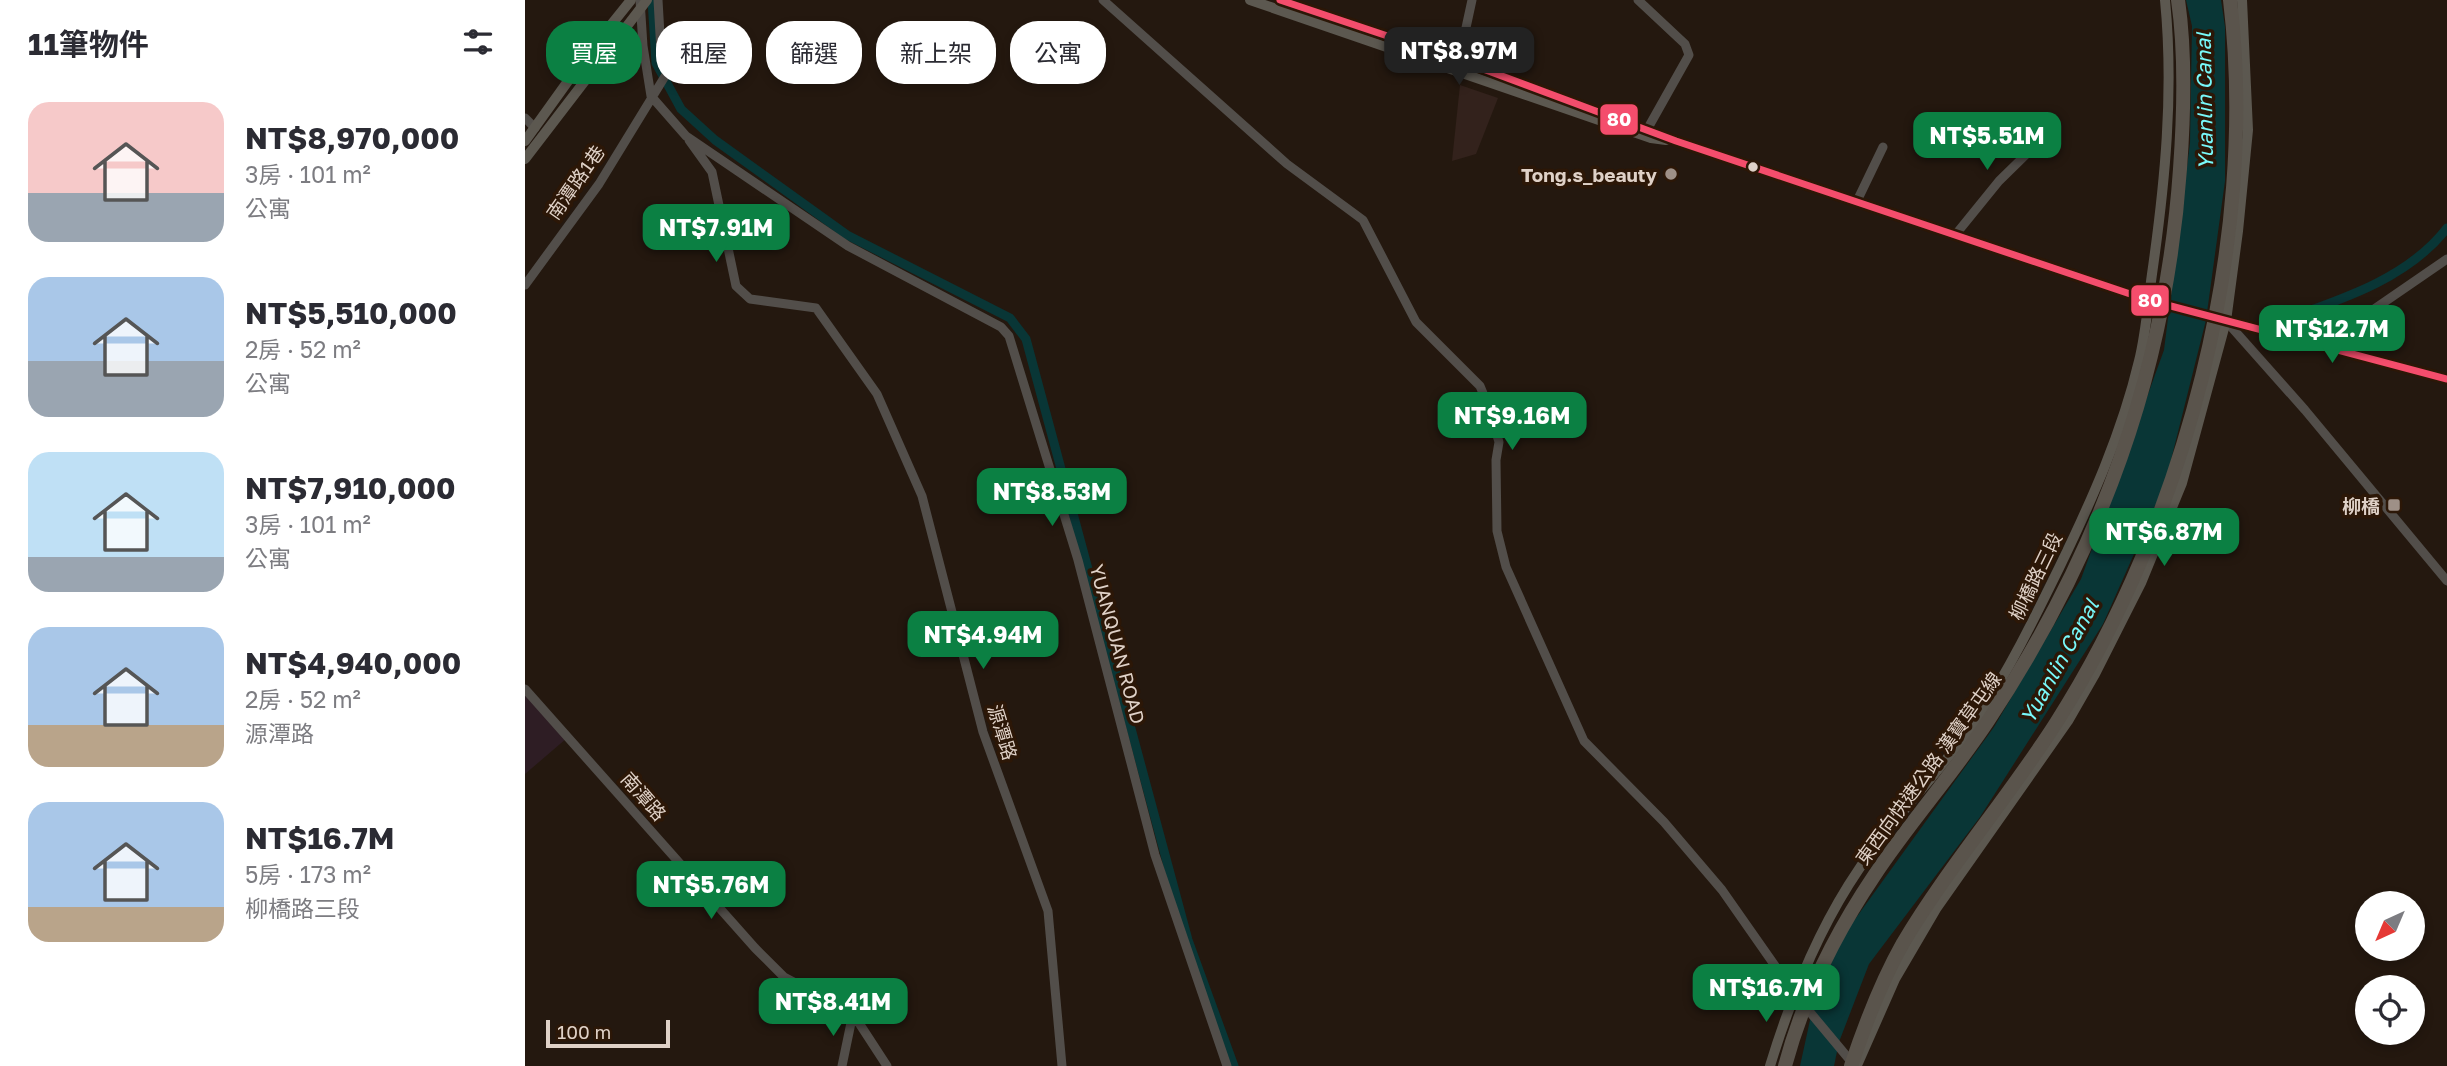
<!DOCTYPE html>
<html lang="zh-TW">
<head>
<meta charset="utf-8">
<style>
  body { margin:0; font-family:"Golos Text","Noto Sans TC",sans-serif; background:#f7f7f7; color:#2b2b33; height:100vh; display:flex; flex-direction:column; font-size:26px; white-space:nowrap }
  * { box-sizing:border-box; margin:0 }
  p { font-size:23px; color:#7c7c81 }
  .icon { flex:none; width:38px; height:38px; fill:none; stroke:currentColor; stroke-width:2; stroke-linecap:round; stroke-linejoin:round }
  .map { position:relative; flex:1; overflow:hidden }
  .sheet { display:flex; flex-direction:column; background:#fff; width:525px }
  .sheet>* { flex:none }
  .top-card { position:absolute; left:21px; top:21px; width:665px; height:63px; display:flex; gap:14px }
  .needle { width:46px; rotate:224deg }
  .fabs { position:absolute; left:1830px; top:891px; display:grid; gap:14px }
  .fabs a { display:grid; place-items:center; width:70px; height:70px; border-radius:50%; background:#fff; box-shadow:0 4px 10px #0003; font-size:35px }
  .scale { position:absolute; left:21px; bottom:18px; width:124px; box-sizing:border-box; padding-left:7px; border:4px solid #dfd1c7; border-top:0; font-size:19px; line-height:24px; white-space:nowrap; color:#dfd1c7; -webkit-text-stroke:5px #2c1707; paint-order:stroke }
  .price { position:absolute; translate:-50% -60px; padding:0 16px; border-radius:14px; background:#0b8043; color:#fff; font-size:23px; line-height:46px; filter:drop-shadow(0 2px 4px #0008) }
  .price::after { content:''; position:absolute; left:50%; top:42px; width:21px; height:16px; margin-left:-10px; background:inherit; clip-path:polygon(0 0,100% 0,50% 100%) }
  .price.selected { background:#222; color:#fff }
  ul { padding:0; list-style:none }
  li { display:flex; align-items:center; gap:21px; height:175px; padding:0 28px }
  li span { display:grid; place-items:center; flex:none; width:196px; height:140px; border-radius:21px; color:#555 }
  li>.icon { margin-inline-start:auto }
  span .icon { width:84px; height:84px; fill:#fffc; stroke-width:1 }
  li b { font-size:30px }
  h2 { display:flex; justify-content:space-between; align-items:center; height:84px; padding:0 28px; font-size:30px }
  .chip { padding:0 24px; border-radius:28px; background:#fff; box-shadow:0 4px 10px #0003; font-size:24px; line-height:63px }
  .chip.selected { background:#0b8043; color:#fff }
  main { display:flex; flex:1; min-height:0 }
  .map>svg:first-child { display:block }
</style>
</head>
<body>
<main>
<section class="sheet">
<h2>11筆物件<svg class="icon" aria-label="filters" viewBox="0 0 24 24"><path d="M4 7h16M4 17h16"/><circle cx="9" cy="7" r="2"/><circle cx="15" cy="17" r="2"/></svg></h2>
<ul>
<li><span style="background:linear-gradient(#f6c9c9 65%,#9aa5b1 0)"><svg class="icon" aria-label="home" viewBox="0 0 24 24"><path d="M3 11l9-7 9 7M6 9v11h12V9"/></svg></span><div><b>NT$8,970,000</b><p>3房 · 101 m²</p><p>公寓</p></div></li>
<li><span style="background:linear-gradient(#a9c7e8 60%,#9aa5b1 0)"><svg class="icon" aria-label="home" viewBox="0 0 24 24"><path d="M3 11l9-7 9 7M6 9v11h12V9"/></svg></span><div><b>NT$5,510,000</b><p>2房 · 52 m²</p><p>公寓</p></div></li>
<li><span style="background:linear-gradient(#bfe0f5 75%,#9aa5b1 0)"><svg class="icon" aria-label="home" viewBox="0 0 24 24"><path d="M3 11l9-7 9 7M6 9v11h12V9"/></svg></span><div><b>NT$7,910,000</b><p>3房 · 101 m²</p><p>公寓</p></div></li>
<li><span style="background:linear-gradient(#a9c7e8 70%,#b9a48a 0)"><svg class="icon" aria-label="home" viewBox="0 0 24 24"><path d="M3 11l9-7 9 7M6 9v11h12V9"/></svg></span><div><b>NT$4,940,000</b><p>2房 · 52 m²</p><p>源潭路</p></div></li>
<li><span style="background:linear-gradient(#a9c7e8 75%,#b9a48a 0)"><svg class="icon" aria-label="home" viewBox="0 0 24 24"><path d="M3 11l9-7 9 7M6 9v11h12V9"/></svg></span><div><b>NT$16.7M</b><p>5房 · 173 m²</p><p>柳橋路三段</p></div></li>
</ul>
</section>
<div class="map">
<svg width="1922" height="1066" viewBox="0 0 1922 1066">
  <rect width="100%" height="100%" fill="#24180f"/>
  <!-- industrial -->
  <path fill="#33221c" d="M935,85l38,13 -22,56 -24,7z"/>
  <!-- education -->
  <path fill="#2e1d24" d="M0,693l42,45 -42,36z"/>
  <!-- water -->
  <path fill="#093636" d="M1661,0h35l4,27v154l-19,139 -41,164 -62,140 -123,193 -111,147 -30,78 -5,24h-34l12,-55 28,-71 154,-213 87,-148 83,-229 26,-207 2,-117z"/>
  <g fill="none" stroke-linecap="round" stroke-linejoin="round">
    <!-- canal -->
    <path stroke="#093636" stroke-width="9" d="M127,0l4,63 25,46 34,31 132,95 163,83 16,21 162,601 46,126
      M1752,322c60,-21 130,-42 170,-94"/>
    <!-- minor -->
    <path stroke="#524e4a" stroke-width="9" d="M115,0l3,46 8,50 35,40 162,110 153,81 8,9 69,224 77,295 72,211
      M578,0l184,164 76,56 53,102 64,64 7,17 12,39 -3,18 1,71 9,36 78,174 80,81 58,68 72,103 60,72
      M1113,0l47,44 4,11 -41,73
      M87,48l18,-7 13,7
      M934,60l13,-60
      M0,118l10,10
      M164,140l23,32 24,114 14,13 66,9 61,86 45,102 61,236 65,179 14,155
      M1332,201l26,-54
      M1431,234l43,-53 47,-46
      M0,285l74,-101 68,-111 -6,-21 -3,-52
      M1701,321l79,89 142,171
      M1804,348l22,-23 96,-66
      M0,689l230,259 29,29 40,21 35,25 28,43
      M317,1066l10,-48"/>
    <!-- major -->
    <path stroke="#5c5850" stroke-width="10" d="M725,0l401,138 15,2
      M755,0l179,60 217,81 472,159 299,79
      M0,141l61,-85 45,-56
      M0,159l122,-159
      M1333,1063l37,-84 41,-70 132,-188 27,-47 46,-91 41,-100 44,-162 12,-90 10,-101 -6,-130
      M1245,1066c21,-69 48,-137 89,-197 35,-53 83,-98 119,-152 31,-47 56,-98 81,-149 32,-66 63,-135 80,-207 7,-28 9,-58 13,-87 13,-91 22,-182 13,-274"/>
    <!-- highway -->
    <path stroke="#5a544c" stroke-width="14" d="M1260,1066c18,-67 50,-132 89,-190 35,-53 79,-102 114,-155 112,-169 178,-350 192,-552 4,-55 6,-114 -2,-169
      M1326,1066c14,-42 30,-84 52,-123 46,-77 105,-145 153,-220 129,-202 203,-483 174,-723"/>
    <defs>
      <path id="bus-1" d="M755,0l179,60 217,81 472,159 299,79"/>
    </defs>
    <!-- bus-1 casing -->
    <use href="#bus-1" stroke="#2c1707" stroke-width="12"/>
    <!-- bus-1 -->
    <use href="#bus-1" stroke="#f44d6c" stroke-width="7"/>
  </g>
  <!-- markers -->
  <circle fill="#dfd1c7" stroke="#2c1707" stroke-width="2.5" cx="1228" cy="167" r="6"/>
  <g fill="#9e9087" stroke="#2c1707" stroke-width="2.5">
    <circle cx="1146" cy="174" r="7"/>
    <rect x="1862" y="498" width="14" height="14" rx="3.5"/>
  </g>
  <g text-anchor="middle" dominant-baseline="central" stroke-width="7" stroke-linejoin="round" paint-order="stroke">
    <!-- poi labels -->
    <g font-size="19" font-weight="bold" fill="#dfd1c7" stroke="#2c1707" text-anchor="end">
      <text x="1132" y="174">Tong.s_beauty</text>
      <text x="1855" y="505">柳橋</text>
    </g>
    <!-- street labels -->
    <g font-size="19" fill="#dfd1c7" stroke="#2c1707">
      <text transform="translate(50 182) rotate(-55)">南潭路1巷</text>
      <text transform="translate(1510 576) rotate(-64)">柳橋路三段</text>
      <text transform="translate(593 644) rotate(75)">YUANQUAN ROAD</text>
      <text transform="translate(478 732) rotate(73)">源潭路</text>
      <text transform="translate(1403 768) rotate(-54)">東西向快速公路 漢寶草屯線</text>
      <text transform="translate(119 796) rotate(49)">南潭路</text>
    </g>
    <!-- water labels -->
    <g font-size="21" font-style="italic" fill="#78f9fa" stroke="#2c1707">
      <text transform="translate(1679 101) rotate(-91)">Yuanlin Canal</text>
      <text transform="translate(1534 661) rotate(-61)">Yuanlin Canal</text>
    </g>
  </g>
  <g stroke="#2c1707" stroke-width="2.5">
    <rect x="1074" y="103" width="40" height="33" rx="7" fill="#f44d6c"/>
    <rect x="1605" y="284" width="40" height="33" rx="7" fill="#f44d6c"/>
  </g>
  <g font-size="19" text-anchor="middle" font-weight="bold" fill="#fff">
    <text x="1094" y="126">80</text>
    <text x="1625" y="307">80</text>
  </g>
</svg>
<div class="fabs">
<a><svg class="needle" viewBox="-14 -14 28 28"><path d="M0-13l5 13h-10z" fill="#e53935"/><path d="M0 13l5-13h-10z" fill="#7c7c81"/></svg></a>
<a><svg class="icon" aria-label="locate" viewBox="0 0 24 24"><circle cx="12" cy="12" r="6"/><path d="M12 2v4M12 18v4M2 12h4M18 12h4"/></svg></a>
</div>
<div class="scale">100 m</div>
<b class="price selected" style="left:934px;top:87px">NT$8.97M</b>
<b class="price" style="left:1462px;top:172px">NT$5.51M</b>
<b class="price" style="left:191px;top:264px">NT$7.91M</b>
<b class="price" style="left:1807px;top:365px">NT$12.7M</b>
<b class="price" style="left:987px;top:452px">NT$9.16M</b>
<b class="price" style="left:527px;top:528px">NT$8.53M</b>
<b class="price" style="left:1639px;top:568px">NT$6.87M</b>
<b class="price" style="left:458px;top:671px">NT$4.94M</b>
<b class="price" style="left:186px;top:921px">NT$5.76M</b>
<b class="price" style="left:1241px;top:1024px">NT$16.7M</b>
<b class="price" style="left:308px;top:1038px">NT$8.41M</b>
<div class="top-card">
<a class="chip selected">買屋</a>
<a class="chip">租屋</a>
<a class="chip">篩選</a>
<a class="chip">新上架</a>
<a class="chip">公寓</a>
</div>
</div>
</main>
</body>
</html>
